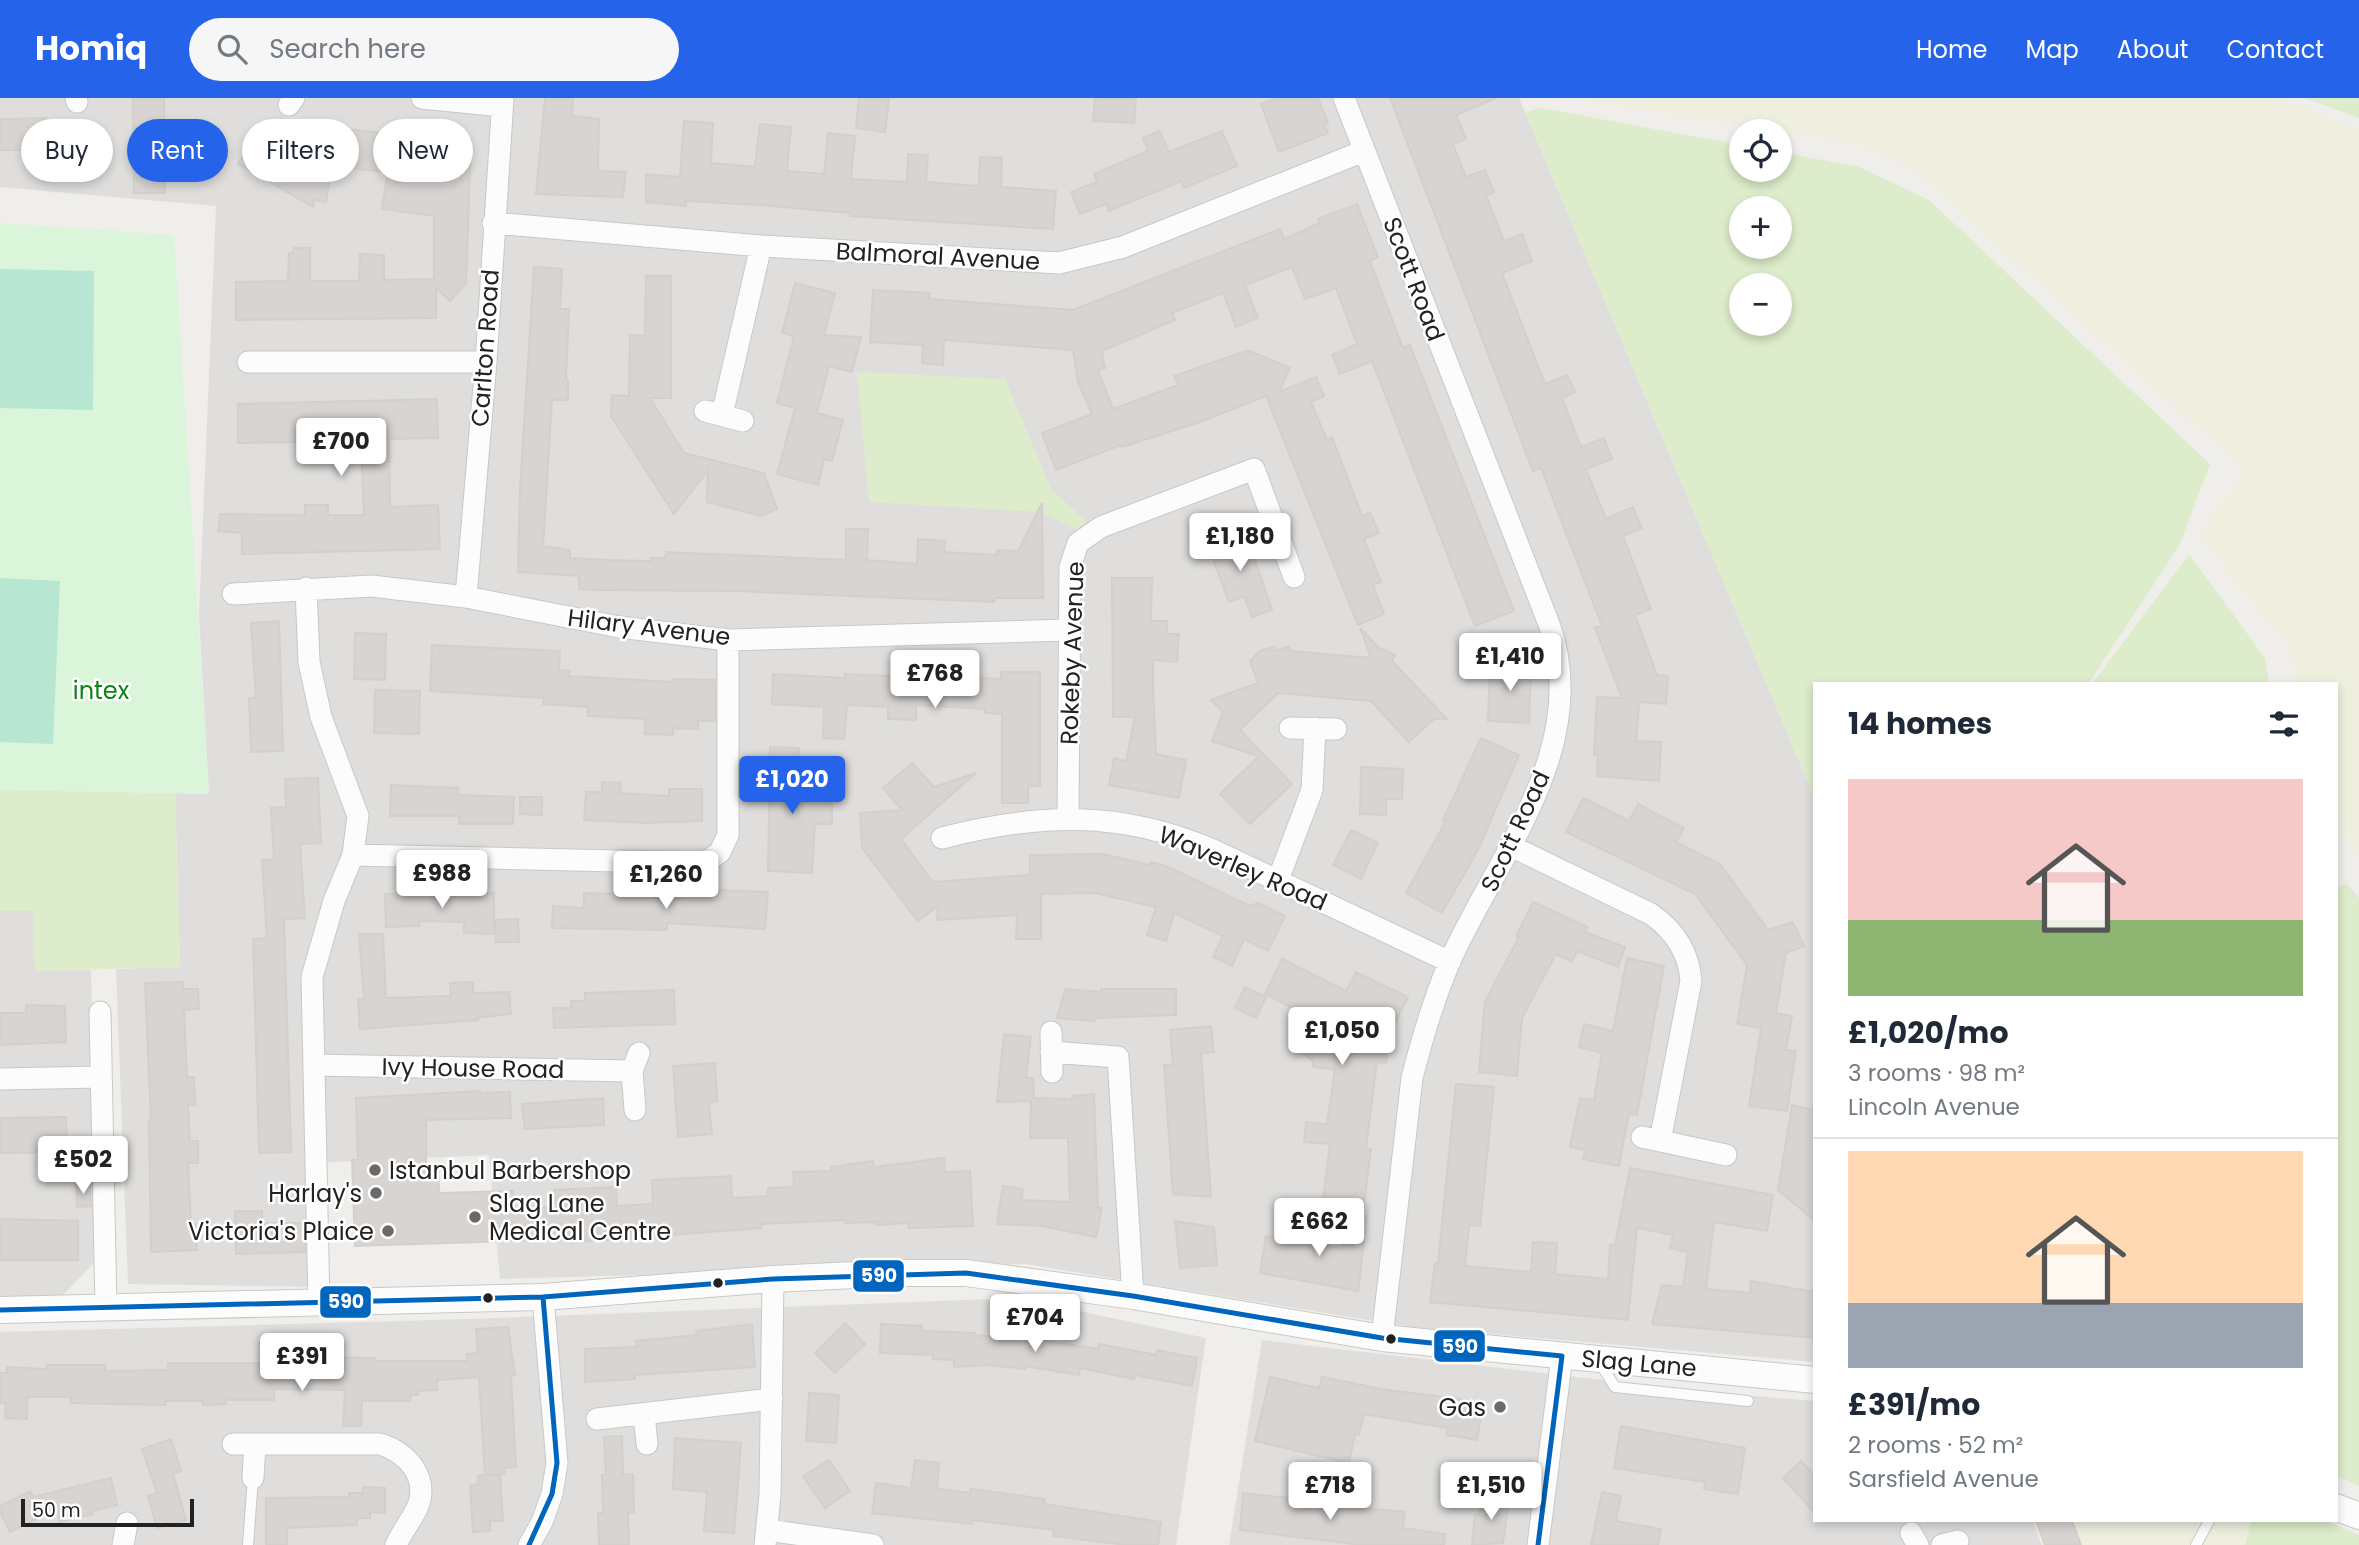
<!DOCTYPE html>
<html lang="en">
<head>
<meta charset="utf-8">
<style>
  body { margin:0; font-family:Poppins,sans-serif; background:#f6f6f7; color:#1f2937; height:100vh; display:flex; flex-direction:column; font-size:26px; white-space:nowrap }
  * { box-sizing:border-box; margin:0 }
  p { font-size:23px; color:#747a83 }
  .icon { flex:none; width:38px; height:38px; fill:none; stroke:currentColor; stroke-width:2; stroke-linecap:round; stroke-linejoin:round }
  .map { position:relative; flex:1; overflow:hidden }
  .drawer { position:absolute; left:1813px; top:584px; width:525px; height:840px; display:flex; flex-direction:column; background:#fff; border-radius:0px; box-shadow:0 4px 10px #0003 }
  .drawer>* { flex:none }
  .banner { position:absolute; left:21px; top:21px; width:665px; height:63px; display:flex; gap:14px }
  .controls { position:absolute; left:1729px; top:21px; display:grid; gap:14px }
  .controls a { display:grid; place-items:center; width:63px; height:63px; border-radius:50%; background:#fff; box-shadow:0 4px 10px #0003; font-size:35px }
  .scale { position:absolute; left:21px; bottom:18px; width:173px; box-sizing:border-box; padding-left:7px; border:4px solid #222; border-top:0; font-size:19px; line-height:24px; white-space:nowrap; color:#222; -webkit-text-stroke:5px #fff; paint-order:stroke }
  .price { position:absolute; translate:-50% -60px; padding:0 16px; border-radius:7px; background:#fff; color:#222; font-size:23px; line-height:46px; filter:drop-shadow(0 2px 4px #0008) }
  .price::after { content:''; position:absolute; left:50%; top:42px; width:21px; height:16px; margin-left:-10px; background:inherit; clip-path:polygon(0 0,100% 0,50% 100%) }
  .price.active { background:#2563eb; color:#fff }
  ul { padding:0; list-style:none }
  li { display:grid; align-content:center; gap:14px; height:371px; padding:0 35px }
  li+li { border-top:2px solid #e0e1e3 }
  li span { display:grid; place-items:center; height:217px; border-radius:0px; color:#555 }
  li>.icon { margin-inline-start:auto }
  span .icon { width:126px; height:126px; fill:#fffc; stroke-width:1 }
  li b { font-size:30px }
  h2 { display:flex; justify-content:space-between; align-items:center; height:84px; padding:0 35px; font-size:30px }
  .chip { padding:0 24px; border-radius:32px; background:#fff; box-shadow:0 4px 10px #0003; font-size:24px; line-height:63px }
  .chip.active { background:#2563eb; color:#fff }
  header { display:flex; align-items:center; gap:42px; box-sizing:border-box; height:98px; padding:0 35px; background:#2563eb; color:#fff }
  header strong { font-size:33px }
  nav { display:flex; gap:38px; margin-inline-start:auto; font-size:24px }
  .search { width:490px; height:63px; background:#f6f6f7; display:flex; align-items:center; gap:18px; box-sizing:border-box; padding:0 24px; border-radius:38px; color:#747a83; font-size:26px }
  .map>svg:first-child { display:block }
</style>
</head>
<body>
<header>
<strong>Homiq</strong>
<div class="search"><svg class="icon" aria-label="search" viewBox="0 0 24 24"><circle cx="10" cy="10" r="6"/><path d="M15 15l6 6"/></svg>Search here</div>
<nav><a>Home</a><a>Map</a><a>About</a><a>Contact</a></nav>
</header>
<div class="map">
<svg width="2359" height="1447" viewBox="0 0 2359 1447">
  <rect width="100%" height="100%" fill="#f0eeeb"/>
  <!-- residential -->
  <path fill="#dfdedc" d="M0,0h1519l296,701v563l-404,-35 -386,-63 -525,15 -11,-124 -177,8 6,124 -190,-3 -12,-315 64,-2 -5,-174 34,1 -10,-180 17,-408 -216,-19z
    M0,813h33l2,60 56,-1 8,288 -37,38h-62z
    M1018,1200l188,40 -30,207h-1176v-213l469,-13z
    M1262,1242l453,53 100,8v120h218l9,24h-813z"/>
  <!-- farmland -->
  <path fill="#efefdf" d="M1568,0h713l78,31v725l-23,-31v-139h-41v-13l-7,-25 -90,-111 47,-64 -333,-303 -57,-24z
    M2033,1423h218l-6,24h-203z"/>
  <!-- grass -->
  <path fill="#ddeccb" fill-rule="evenodd" d="M2305,0h54v20z
    M1541,10l200,37v25h39v-18l79,15 70,33 281,264 -31,82 -91,138h-273v115l-290,-687zM1741,110h39v39h-39zM1780,187v39h-39v-39z
    M857,274l148,7 46,110 36,33 -12,7 -34,-17 -172,-10z
    M2189,456l76,104 4,26h-177z
    M0,692l175,3 5,174 -145,4 -2,-60h-33z
    M2347,786l12,14v588l-23,-10v-589z
    M2251,1423h76l32,14v10h-114z"/>
  <!-- park -->
  <path fill="#daf5da" d="M0,125l174,12 35,559 -209,-4z"/>
  <!-- pitch -->
  <path fill="#b7e6d2" d="M0,171l94,2 -1,139 -93,-2z
    M0,480l60,3 -7,163 -53,-2z"/>
  <!-- building -->
  <path fill="#d7d4d2" stroke="#d3d0cc" stroke-width="2" d="M133,0h31l1,95h-31z
    M545,0h28l-1,18 27,3 -1,52 28,1 -3,25 -87,-3z
    M859,0h30l-4,34 -29,-4z
    M1095,0l41,1 -2,24 -41,-2z
    M1278,0h40l10,25 -4,2 4,8 -49,19 -18,-48z
    M1390,0h106l-40,17 10,24 -13,5 13,33 19,-7 9,22 -8,3 18,46 18,-7 10,27 -30,12 43,111 22,-9 8,17 -13,6 19,49 23,-9 8,21 -26,10 20,50 27,-12 9,21 -19,8 28,73 -16,6 22,60 11,1 -2,28 -27,-2 -3,39 25,1 -2,39 -62,-5 1,-21h-4l3,-58 25,1 -27,-70 7,-2 -61,-158 -8,3z
    M46,20v8h36v31h-32v-7h-50v-31z
    M684,23l29,2 -2,40 44,4 5,-43 31,3 -4,44 37,3 4,-41 27,3 -4,43 56,3 1,-28 20,1 -2,27 53,4 1,-29 22,1 -1,29 55,4 -3,38 -203,-13v-3l-90,-8 -74,-4v5l-40,-4v-28l34,3z
    M343,31l54,5 -1,12 42,3v-11l33,1 -5,144 -16,18 -14,-13v30l-200,2v-38l52,-1 1,-28h4l1,-5h16v33h49l1,-27 24,1v25l50,-1v-63l-52,-7 6,-37 -49,-5z
    M1159,33l10,21 53,-21 15,35 -53,22 -3,-7 -72,30 -3,-7 -26,10 -9,-22 26,-10 -3,-8 54,-23 -5,-13z
    M257,34l73,42 -4,28 -12,-2 -1,7 -75,-43z
    M1357,106l21,53 -8,4 33,87 7,-3 104,266 -39,15 -103,-265 -32,13 -8,-19 25,-11 -21,-56 -31,11 -13,-32 -47,18 13,33 -22,9 -13,-34 -51,20 3,7 -73,31 3,17 -7,2 15,39 65,-24 -4,-9 74,-26 42,18 -11,24 37,-15 8,19 -13,6 16,38 5,-3 30,79 8,-3 9,20 -15,6 17,43 -8,3 11,29 -26,11 -92,-229 -66,26 -78,25 -1,-2 -65,25 -14,-37 50,-19 -14,-32 -5,-32 -129,-10 -1,25 -21,-2 1,-18 -53,-3 3,-52 57,3 -1,6 144,11 207,-81 4,10 36,-16 -2,-4z
    M534,169l28,2 -2,40h9l-3,71h2v20h-16l-9,146 27,4v8l38,2 43,1v-3h14l1,-6 180,8v-31h22l-1,31 50,4 1,-25 27,2 -1,11 53,3v-5l21,1 24,-48 1,95h-48l-1,4 -259,-11 -139,-1 -17,-1v-13l-61,-4 2,-84z
    M646,178h25v122h-21l34,55 80,20 13,36 -16,7 -54,-14 1,-31 -34,43 -63,-98 1,-21 17,1 1,-61 15,1z
    M795,185l40,10 -11,42 37,2 -9,35 -23,-6 -12,47 26,7 -11,41 -8,-2 -6,26 -41,-11 18,-66 -18,-5 17,-67 -12,-3z
    M437,301l1,39 -49,1 1,68 48,-2 2,44 -198,5v-21l-24,-2 2,-17 85,1v-10h23v10h36l-3,-74 -123,2v-39z
    M1246,435l26,77 -20,7 -8,-21 -15,6 -21,-56z
    M1112,480h40l-1,43h16v13h12l-2,28 -24,-2v27l3,67 30,6 -7,38 -70,-13 5,-27 12,3 9,-44h-22z
    M279,523l4,130 -32,1 -2,-54h7l-5,-75z
    M1360,530l19,20 16,7 -3,6 55,58h-13l-25,23 -38,-41 -93,-8 -38,37 52,54 -42,40 -30,-30 39,-38 -47,-15 11,-29 -12,-12 47,-17 -8,-22 10,-10 14,-4 1,4 14,-5 2,5 80,7z
    M355,535l31,1 -1,46 -31,-1z
    M432,547l128,6 -1,19 11,1 -1,5 105,6v-3l41,1v41h-17v8l-25,-1v7l-28,-1v-15l-57,-3v-9l-45,-3 1,-6 -114,-7z
    M1490,566l41,1 -2,58 -41,-2z
    M1001,574h39v114h-12v17h-26v-89l-17,-1v-4l-69,-4v15l-28,-1v-12l-41,-2 -3,34 -21,-1 1,-31 -52,-3 1,-30 72,4v-4l70,3v-3l86,5z
    M375,592l45,1 -1,43 -45,-1z
    M1481,640l38,17 -41,95 -36,63 -36,-20 40,-72 -3,-1z
    M770,649l29,1 -1,51h34v25h-17l-3,49 -44,-2z
    M912,665l22,24 42,-14 -75,66 32,43 97,-7v-20l73,-1 47,11 1,-3 15,4 84,40 8,-3 27,13 -17,35 -24,-12 -12,27 -19,-9 10,-21 -49,-23 -8,28 -19,-6 9,-28 -61,-14 -54,1v45h-25l1,-24 -80,5 1,-14 -20,15 -56,-73 -2,-35 42,-3 -19,-22z
    M1361,669l42,2 -1,30h-16v16l-26,-1z
    M318,680l3,65 -21,1 5,74 -21,1 7,233 -32,1 -6,-214 14,-1 -5,-78h12l-3,-52 15,-1 -1,-28z
    M602,684l19,1 -1,10 49,3v-7h33v32l-56,2 -62,-3 2,-28h16z
    M391,687l67,3v7l56,2 -1,27h-54v-8h-69z
    M520,699h22v18l-22,-1z
    M1583,700l46,23 9,-17 46,24 -8,14 44,22 48,66 25,-8 11,24 -18,7 -10,60 16,3 -6,34 10,1 -9,60 -38,-5 12,-78 -24,-4 10,-59 -52,-71 -129,-62z
    M1351,732l27,13 -17,36 -28,-14z
    M685,791l83,3 -3,37 -98,-6v7l-115,-2 1,-22 31,2v-15l33,1v4h67z
    M436,794l58,1v41l-30,-1v-11l-45,-1v5l-33,1 -1,-33z
    M1533,804l55,25 -3,5 40,15 -7,20 -41,-16 -5,11 -16,-8 -34,64 -5,58 -38,-4 6,-70 34,-65 -3,-1z
    M518,821l1,23h-23l-1,-22z
    M359,836h24l3,64 65,-2 -1,-13 23,-1v11l36,-1 2,22 -34,4 1,2 -118,9 -2,-30h6z
    M1627,860l37,8 -27,149 -8,-2 -10,53 -36,-7 2,-9 -15,-3 10,-49 14,2 8,-47 -23,-6 5,-23 29,7z
    M1282,861l64,32 10,-19 52,25 -19,38 -3,28 -9,-1 -11,86 5,1 -8,63 -41,-4 8,-64 -26,-2 2,-20 21,2 8,-55 -22,-2v-6l-21,-15 21,-28 -48,-24z
    M183,884v7h15l1,20 -15,1 3,67h7l1,28h-7l2,36h8v22h-10l3,62 5,-1 1,26 -46,2 -2,-132h2l-6,-137z
    M1245,889l21,10 -10,21 -21,-10z
    M1065,891l36,3v-3h75v26l-80,3 -1,3 -38,-3z
    M674,892l1,34 -121,4 -1,-20h18v-7h14v-8z
    M26,907l39,1 1,36 -66,3v-32h26z
    M1211,928l3,26 -13,1 10,144 -38,-3 -9,-129 9,-1 -3,-34z
    M1004,936l27,3 -5,41h7l1,20 38,1v-3l22,-2 4,114h4l-6,29 -53,-11 -46,-2 6,-38 20,3 -2,11 49,2 -2,-64h-38l1,-37 -34,1z
    M715,965l2,38 -8,1 3,32 -34,3 -5,-71z
    M1456,986l38,3 -14,139 -11,-1 -4,41 66,6 2,-30 24,1 -2,31 53,5 2,-34h5l15,-77 143,27 -6,36 -53,-9 -8,67 44,4 1,-12 64,11v46l-163,-14 10,-39 21,2 5,-35 -18,-4 3,-13 -36,-7 -9,92 -198,-18 5,-39h3z
    M480,993l1,2 29,-1 1,26 -85,2v46h12l1,27 74,-2 1,18 42,-2 -2,-17 62,-3 1,19 36,-2 -1,-24 79,-4 1,22 36,-2v-8l26,-1 -1,-15 39,-1 -1,-4 42,-6 1,6 70,-9 1,14 25,-1 3,55 -64,2 -1,-5 -31,2v-3l-31,1v-3l-85,4v4l-193,15 -1,-4 -212,7 -3,-86h6l-2,-62z
    M603,1000l1,27 -79,4 -3,-25z
    M1792,1007l23,5v111l-37,-31z
    M66,1019l1,35 -67,1v-35z
    M76,1087h14l1,21 -14,1z
    M235,1113h27v12h42l1,29 -69,2z
    M1348,1115l19,3 -9,75 -98,-18 6,-37 76,12z
    M0,1121l78,2v39h-78z
    M1175,1123l39,6 3,38 -37,3z
    M845,1225l20,21 -30,29 -20,-20z
    M752,1226l3,43 -120,8v4l-50,3v-33l52,-2 -1,-6 61,-6 -1,-4z
    M881,1226l41,2v5l53,2v2l68,5 55,9 1,-5 57,11 1,-5 40,8 -5,28 -57,-11 -1,4 -54,-11 -1,7 -54,-9v3l-36,-4 -35,2v-7l-21,-1v-4l-53,-2z
    M508,1229l7,48h-4l5,92 -12,1v6l-17,1h13l3,46h-13v10l-17,1 -3,-47 8,-1v-8l7,-1 -6,-98 -42,3v10l-19,1v4h-8v6h-48l-1,25h-18l2,-36 -71,-1v11h-48v4l-23,1v-4h-38l1,4 -95,-2v-6h-44v22l-22,-1 1,-15h-6v-30h7v-6l40,2v-4h58v6l63,-1v-7h125v-4l26,-2 56,1v3h92v-7l11,-1 -2,-24z
    M1270,1279l49,11 3,-11 60,12 101,13 -6,38 -30,-5 1,-7 -84,-14 -5,21 -4,-1 -6,29 -94,-22z
    M809,1295l30,2 -3,48 -30,-2z
    M1621,1328l124,22 -7,46 -34,-5 1,-7 -91,-14z
    M622,1338l1,39 10,-1 1,38h-6l1,33h-30l-1,-32h5l-1,-38h4l-2,-38z
    M675,1340l66,5 -7,90 -30,-2 3,-39 -34,-3z
    M171,1341l10,32 -8,2 13,47 -29,8 -9,-32 9,-3 -15,-44z
    M829,1362l21,31 -25,17 -22,-32z
    M915,1362l24,3 -2,26 33,4 1,-4 74,10 -1,5 117,18 -3,23h-31l-74,-9 1,-6 -82,-10v4l-100,-11 4,-30 35,5z
    M1801,1363l14,15v37l-32,-35z
    M111,1380l6,27 -25,6 1,3 -33,8 -3,-13 -47,23 -10,-20v-6l30,-15 3,6z
    M363,1389l22,1v25l-15,-1v6h-13v7l-70,3v17h-21v-47l83,-1v-4h14z
    M1602,1394l19,4 -5,25 45,8 -3,16h-67z
    M1243,1395l82,9v-5l18,2 -1,7 63,6 -2,16 42,6 -1,11h-83l-121,-15z
    M1482,1399l27,4 -6,42 -31,2 3,-31h4z
    M2036,1423h36l9,24h-36z"/>
  <g fill="none" stroke-linecap="round" stroke-linejoin="round">
    <defs>
      <path id="service" d="M1600,1265l15,24 133,14
        M248,1447l5,-67
        M2196,1447l13,-24"/>
      <path id="minor" d="M76,0l1,4
        M422,0l80,8
        M1344,0l205,526c44,122 -52,232 -99,337 -16,37 -28,78 -38,117l-30,260
        M289,7l5,-7
        M493,125l268,23 298,17 64,-16 241,-96
        M248,264h238
        M705,313l38,10
        M722,317l39,-169
        M306,490l3,74 12,55 37,99 -5,39 -19,46 -22,76 7,327
        M233,496l138,-8 95,11 153,30 109,13 340,-10
        M466,499l20,-235 17,-264
        M1290,630l46,1
        M1068,719l2,-250 8,-24 23,-16 153,-58 40,108
        M942,740c96,-25 179,-28 271,12l237,112
        M1511,748l140,68c24,17 38,38 40,67l-31,160
        M353,757l352,8 15,-11 8,-17v-195
        M1278,782l34,-90 3,-62
        M100,914l6,297
        M1051,934l1,40
        M1051,954l67,5 15,239
        M314,967l318,6
        M0,981l100,-2
        M635,1012l-3,-39 7,-18
        M1642,1039l84,18
        M644,1316l3,30
        M597,1321l175,-20
        M233,1346h22
        M253,1380l2,-34h125c26,8 49,32 38,62 -6,14 -16,25 -22,39
        M767,1432l106,15
        M1911,1435l7,12
        M123,1447l4,-22
        M529,1447l13,-23 10,-28 5,-31 -14,-166
        M765,1447l5,-50 3,-216
        M1538,1447l24,-189
        M1942,1447l16,-4"/>
      <path id="tertiary" d="M0,1212l543,-13 230,-18 122,-6h71l167,23 249,42 433,42
        M2336,1409l23,9"/>
    </defs>
    <!-- service casing -->
    <use href="#service" stroke="#c9c8c7" stroke-width="12"/>
    <!-- minor casing -->
    <use href="#minor" stroke="#c9c8c7" stroke-width="23"/>
    <!-- tertiary casing -->
    <use href="#tertiary" stroke="#c9c8c7" stroke-width="28"/>
    <!-- service -->
    <use href="#service" stroke="#fdfcfc" stroke-width="10"/>
    <!-- minor -->
    <use href="#minor" stroke="#fdfcfc" stroke-width="21"/>
    <!-- tertiary -->
    <use href="#tertiary" stroke="#fdfcfc" stroke-width="26"/>
    <defs>
      <path id="bus-1" d="M0,1212l543,-13 230,-18 193,-6 167,23 249,42 180,18 -24,189
        M529,1447l23,-51 5,-31 -14,-166"/>
    </defs>
    <!-- bus-1 casing -->
    <use href="#bus-1" stroke="#fff" stroke-width="10"/>
    <!-- bus-1 -->
    <use href="#bus-1" stroke="#0065bd" stroke-width="5"/>
  </g>
  <!-- markers -->
  <g fill="#6a6968" stroke="#fff" stroke-width="2.5">
    <circle cx="375" cy="1072" r="7"/>
    <circle cx="376" cy="1095" r="7"/>
    <circle cx="475" cy="1119" r="7"/>
    <circle cx="388" cy="1133" r="7"/>
    <circle cx="1500" cy="1309" r="7"/>
  </g>
  <g fill="#222" stroke="#fff" stroke-width="2.5">
    <circle cx="718" cy="1185" r="6"/>
    <circle cx="488" cy="1200" r="6"/>
    <circle cx="1391" cy="1241" r="6"/>
  </g>
  <g text-anchor="middle" dominant-baseline="central" stroke-width="5" stroke-linejoin="round" paint-order="stroke">
    <!-- street labels -->
    <g font-size="24" fill="#222" stroke="#fff">
      <text transform="translate(938 158) rotate(3)">Balmoral Avenue</text>
      <text transform="translate(1414 181) rotate(69)">Scott Road</text>
      <text transform="translate(485 250) rotate(-86)">Carlton Road</text>
      <text transform="translate(649 529) rotate(7)">Hilary Avenue</text>
      <text transform="translate(1072 555) rotate(-88)">Rokeby Avenue</text>
      <text transform="translate(1515 733) rotate(-65)">Scott Road</text>
      <text transform="translate(1243 770) rotate(23)">Waverley Road</text>
      <text transform="translate(473 970) rotate(1)">Ivy House Road</text>
      <text transform="translate(1639 1265) rotate(5)">Slag Lane</text>
    </g>
    <!-- park labels -->
    <g font-size="24" fill="#0c8416" stroke="#fff">
      <text x="101" y="592">intex</text>
    </g>
    <!-- poi labels -->
    <g font-size="24" fill="#222" stroke="#fff" text-anchor="end">
      <text x="389" y="1072" text-anchor="start">Istanbul Barbershop</text>
      <text x="362" y="1095">Harlay's</text>
      <text x="489" y="1105" text-anchor="start">Slag Lane<tspan x="489" dy="28">Medical Centre</tspan></text>
      <text x="374" y="1133">Victoria's Plaice</text>
      <text x="1486" y="1309">Gas</text>
    </g>
  </g>
  <g stroke="#fff" stroke-width="2.5">
    <rect x="852" y="1161" width="53" height="34" rx="7" fill="#0065bd"/>
    <rect x="319" y="1187" width="53" height="34" rx="7" fill="#0065bd"/>
    <rect x="1433" y="1231" width="53" height="34" rx="7" fill="#0065bd"/>
  </g>
  <g font-size="19" text-anchor="middle" font-weight="bold" fill="#fff">
    <text x="879" y="1184">590</text>
    <text x="346" y="1210">590</text>
    <text x="1460" y="1255">590</text>
  </g>
</svg>
<div class="controls">
<a><svg class="icon" aria-label="locate" viewBox="0 0 24 24"><circle cx="12" cy="12" r="6"/><path d="M12 2v4M12 18v4M2 12h4M18 12h4"/></svg></a>
<a>+</a>
<a>−</a>
</div>
<div class="scale">50 m</div>
<b class="price" style="left:341px;top:380px">£700</b>
<b class="price" style="left:1240px;top:475px">£1,180</b>
<b class="price" style="left:1510px;top:595px">£1,410</b>
<b class="price" style="left:935px;top:612px">£768</b>
<b class="price active" style="left:792px;top:718px">£1,020</b>
<b class="price" style="left:442px;top:812px">£988</b>
<b class="price" style="left:666px;top:813px">£1,260</b>
<b class="price" style="left:1342px;top:969px">£1,050</b>
<b class="price" style="left:83px;top:1098px">£502</b>
<b class="price" style="left:1319px;top:1160px">£662</b>
<b class="price" style="left:1035px;top:1256px">£704</b>
<b class="price" style="left:302px;top:1295px">£391</b>
<b class="price" style="left:1330px;top:1424px">£718</b>
<b class="price" style="left:1491px;top:1424px">£1,510</b>
<div class="banner">
<a class="chip">Buy</a>
<a class="chip active">Rent</a>
<a class="chip">Filters</a>
<a class="chip">New</a>
</div>
<section class="drawer">
<h2>14 homes<svg class="icon" aria-label="filters" viewBox="0 0 24 24"><path d="M4 7h16M4 17h16"/><circle cx="9" cy="7" r="2"/><circle cx="15" cy="17" r="2"/></svg></h2>
<ul>
<li><span style="background:linear-gradient(#f6c9c9 65%,#8fb573 0)"><svg class="icon" aria-label="home" viewBox="0 0 24 24"><path d="M3 11l9-7 9 7M6 9v11h12V9"/></svg></span><div><b>£1,020/mo</b><p>3 rooms · 98 m²</p><p>Lincoln Avenue</p></div></li>
<li><span style="background:linear-gradient(#ffd9b3 70%,#9aa5b1 0)"><svg class="icon" aria-label="home" viewBox="0 0 24 24"><path d="M3 11l9-7 9 7M6 9v11h12V9"/></svg></span><div><b>£391/mo</b><p>2 rooms · 52 m²</p><p>Sarsfield Avenue</p></div></li>
</ul>
</section>
</div>
</body>
</html>
